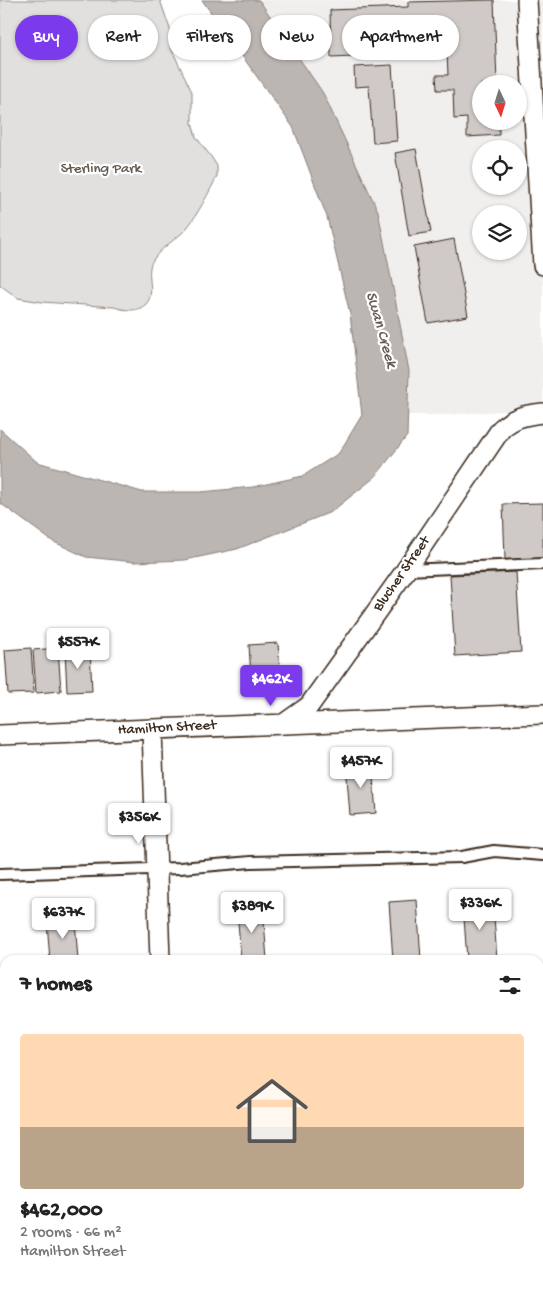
<!DOCTYPE html>
<html lang="en">
<head>
<meta charset="utf-8">
<style>
  body { margin:0; font-family:"Gochi Hand",sans-serif; background:#f6f6f6; color:#222; height:100vh; display:flex; flex-direction:column; font-size:19px; white-space:nowrap }
  * { box-sizing:border-box; margin:0 }
  p { font-size:16px; color:#767676 }
  .icon { flex:none; width:28px; height:28px; fill:none; stroke:currentColor; stroke-width:2; stroke-linecap:round; stroke-linejoin:round }
  .map { position:relative; flex:1; overflow:hidden }
  .panel { position:absolute; left:0px; top:955px; width:544px; height:335px; display:flex; flex-direction:column; background:#fff; border-radius:15px 15px 0 0; box-shadow:0 1px 4px #0004 }
  .panel>* { flex:none }
  .top-card { position:absolute; left:15px; top:15px; width:514px; height:45px; display:flex; gap:10px }
  .needle { width:32px; rotate:176deg }
  .buttons { position:absolute; left:472px; top:75px; display:grid; gap:10px }
  .buttons a { display:grid; place-items:center; width:55px; height:55px; border-radius:50%; background:#fff; box-shadow:0 1px 4px #0004; font-size:25px }
  .price { position:absolute; translate:-50% -42px; padding:0 11px; border-radius:5px; background:#fff; color:#222; font-size:16px; line-height:32px; filter:drop-shadow(0 1px 2px #0008) }
  .price::after { content:''; position:absolute; left:50%; top:30px; width:15px; height:11px; margin-left:-8px; background:inherit; clip-path:polygon(0 0,100% 0,50% 100%) }
  .price.current { background:#7c3aed; color:#fff }
  ul { padding:0; list-style:none }
  li { display:grid; align-content:center; gap:10px; height:265px; padding:0 20px }
  li+li { border-top:1px solid #e0e0e0 }
  li span { display:grid; place-items:center; height:155px; border-radius:5px; color:#555 }
  li>.icon { margin-inline-start:auto }
  span .icon { width:90px; height:90px; fill:#fffc; stroke-width:1 }
  li b { font-size:21px }
  h2 { display:flex; justify-content:space-between; align-items:center; height:60px; padding:0 20px; font-size:21px }
  .chip { padding:0 18px; border-radius:22px; background:#fff; box-shadow:0 1px 4px #0004; font-size:18px; line-height:45px }
  .chip.current { background:#7c3aed; color:#fff }
  .map>svg:first-child { display:block }
</style>
</head>
<body>
<div class="map">
<svg width="543" height="1290" viewBox="0 0 543 1290">
  <rect width="100%" height="100%" fill="#fff"/>
  <filter id="ink" filterUnits="userSpaceOnUse"><feTurbulence type="fractalNoise" baseFrequency=".02" numOctaves="2"/><feDisplacementMap in="SourceGraphic" scale="10" xChannelSelector="R" yChannelSelector="G"/><feConvolveMatrix kernelMatrix="1 2 1 2 8 2 1 2 1" color-interpolation-filters="sRGB"/></filter>
  <g filter="url(#ink)">
    <!-- built -->
    <path fill="#f1efee" fill-rule="evenodd" d="M202,0h341v408l-100,7h-81l-12,-101 -23,-97 -34,-90zM481,84h38v37h-38zM481,149h38v37h-38zM481,214h38v37h-38z"/>
    <!-- green -->
    <path fill="#e2e0de" stroke="#8e857e" d="M0,0h160l12,35 -2,11 22,46v31l4,14 16,21 5,8v10c-6,13 -22,43 -31,53 -10,11 -25,18 -33,31 -9,13 4,32 -7,44 -9,9 -22,6 -32,3l-72,-5 -24,-4 -18,-13z"/>
    <!-- water -->
    <path fill="#bcb6b3" stroke="#887e77" d="M202,0h57l64,93 55,118 31,160 -2,65 -32,41 -44,35 -94,37 -52,11 -50,2 -49,-5 -34,-16 -52,-38v-74l37,33 105,30h59l52,-5 50,-11 36,-23 23,-38 -12,-101 -23,-97 -34,-90z"/>
    <!-- building -->
    <path fill="#cfcac7" stroke="#3b2a1e" d="M494,0l3,84h-16v37h18v14l-32,2v-19l-13,1 -1,-29h-16l-1,-15h12l-1,-23 -116,5 -1,-47 78,-3v-5z
      M392,65l5,76 -24,2 -4,-57 -14,1 -1,-20z
      M416,149l15,83 -22,4 -14,-83z
      M454,239l14,77 -40,7 -14,-76z
      M543,503v56l-38,1 -2,-56z
      M516,572l5,80 -66,4 -5,-81z
      M278,643l3,48 -29,2 -3,-48z
      M31,648l3,45 -26,1 -3,-44z
      M58,648l3,43 -25,2 -3,-43z
      M90,649l2,42 -25,1 -2,-42z
      M372,764l4,49 -26,2 -4,-50z
      M417,900l4,60h-28l-4,-58z
      M493,902l4,58h-30l-4,-56z
      M263,907l4,53h-26l-4,-51z
      M75,920l3,40h-28l-3,-38z
      M539,1206h4v61h-4z"/>
    <g fill="none" stroke-linecap="round" stroke-linejoin="round">
      <defs>
        <path id="service" d="M406,570l137,-6
          M0,874l180,-6 71,-6 211,-5 32,-6 49,4
          M539,1143h4
          M0,1166h5"/>
        <path id="minor" d="M527,0l16,265
          M285,723l24,-17 97,-136 95,-141c13,-12 24,-14 42,-16
          M152,729l8,231
          M0,735l543,-21
          M539,997h4
          M0,1016h5
          M171,1285v5"/>
      </defs>
      <!-- service casing -->
      <use href="#service" stroke="#3b2a1e" stroke-width="14"/>
      <!-- minor casing -->
      <use href="#minor" stroke="#3b2a1e" stroke-width="22"/>
      <!-- service -->
      <use href="#service" stroke="#fff" stroke-width="10"/>
      <!-- minor -->
      <use href="#minor" stroke="#fff" stroke-width="19"/>
    </g>
  </g>
  <g text-anchor="middle" dominant-baseline="central" stroke-width="4.5" stroke-linejoin="round" paint-order="stroke">
    <!-- park labels -->
    <g font-size="15" fill="#65584e" stroke="#fff">
      <text x="101" y="169">Sterling Park</text>
    </g>
    <!-- street labels -->
    <g font-size="15" fill="#3b2a1e" stroke="#fff">
      <text transform="translate(402 574) rotate(-55)">Blucher Street</text>
      <text transform="translate(167 728) rotate(-3)">Hamilton Street</text>
    </g>
    <!-- water labels -->
    <g font-size="16" font-style="italic" fill="#685b52" stroke="#fff">
      <text transform="translate(380 330) rotate(74)">Swan Creek</text>
    </g>
  </g>
</svg>
<div class="buttons">
<a><svg class="needle" viewBox="-14 -14 28 28"><path d="M0-13l5 13h-10z" fill="#e53935"/><path d="M0 13l5-13h-10z" fill="#767676"/></svg></a>
<a><svg class="icon" aria-label="locate" viewBox="0 0 24 24"><circle cx="12" cy="12" r="6"/><path d="M12 2v4M12 18v4M2 12h4M18 12h4"/></svg></a>
<a><svg class="icon" aria-label="layers" viewBox="0 0 24 24"><path d="M12 4l9 5-9 5-9-5zM3 14l9 5 9-5"/></svg></a>
</div>
<b class="price" style="left:78px;top:670px">$557K</b>
<b class="price current" style="left:271px;top:707px">$462K</b>
<b class="price" style="left:361px;top:789px">$457K</b>
<b class="price" style="left:139px;top:845px">$356K</b>
<b class="price" style="left:480px;top:931px">$336K</b>
<b class="price" style="left:252px;top:934px">$389K</b>
<b class="price" style="left:63px;top:940px">$637K</b>
<div class="top-card">
<a class="chip current">Buy</a>
<a class="chip">Rent</a>
<a class="chip">Filters</a>
<a class="chip">New</a>
<a class="chip">Apartment</a>
</div>
<section class="panel">
<h2>7 homes<svg class="icon" aria-label="filters" viewBox="0 0 24 24"><path d="M4 7h16M4 17h16"/><circle cx="9" cy="7" r="2"/><circle cx="15" cy="17" r="2"/></svg></h2>
<ul>
<li><span style="background:linear-gradient(#ffd9b3 60%,#b9a48a 0)"><svg class="icon" aria-label="home" viewBox="0 0 24 24"><path d="M3 11l9-7 9 7M6 9v11h12V9"/></svg></span><div><b>$462,000</b><p>2 rooms · 66 m²</p><p>Hamilton Street</p></div></li>
</ul>
</section>
</div>
</body>
</html>
